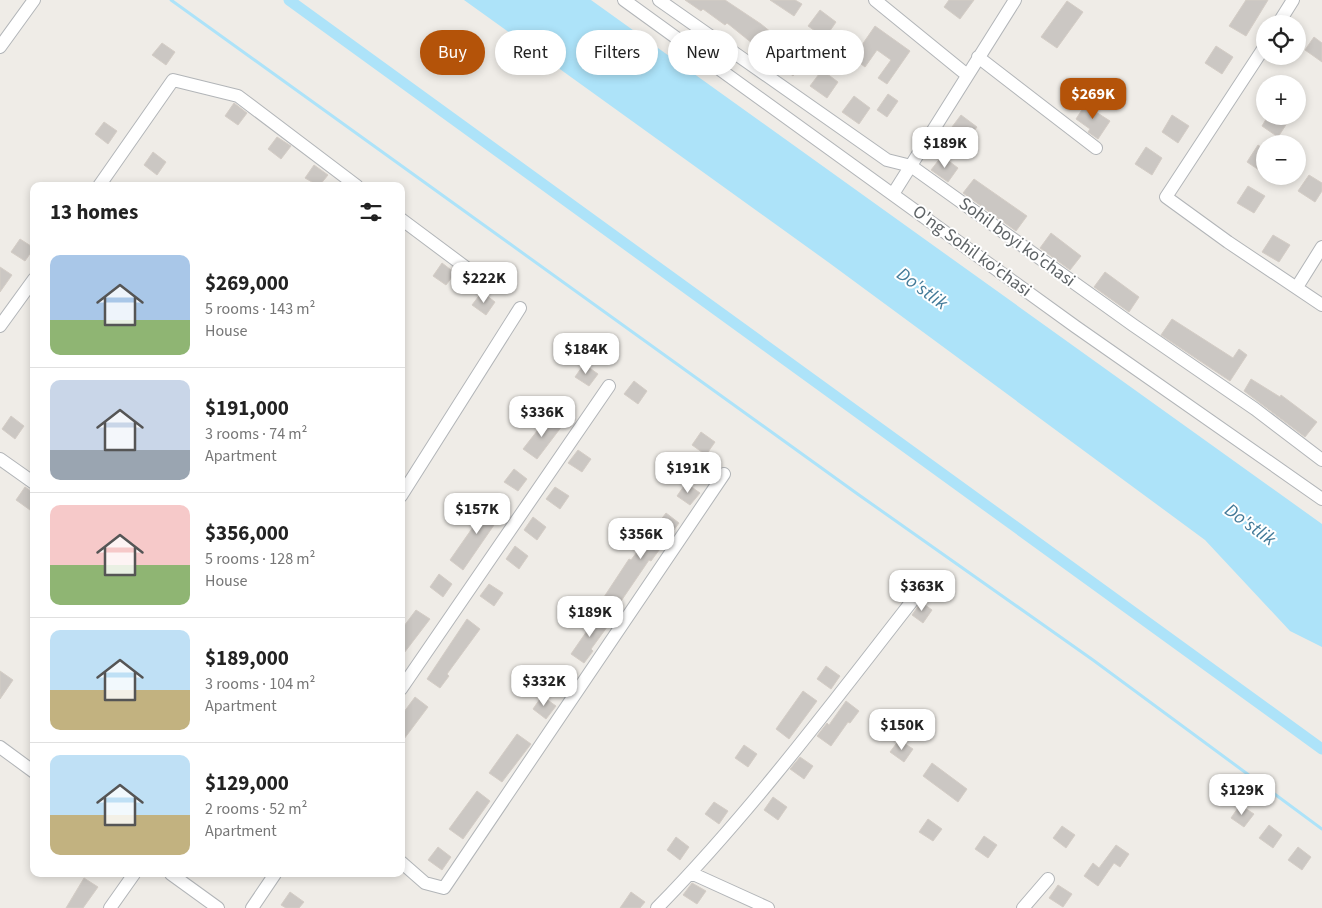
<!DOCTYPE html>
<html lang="en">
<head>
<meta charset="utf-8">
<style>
  body { margin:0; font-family:"Source Sans 3",sans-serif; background:#f2f2f2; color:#222; height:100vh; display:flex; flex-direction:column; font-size:19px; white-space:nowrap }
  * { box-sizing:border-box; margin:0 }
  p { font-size:16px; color:#767676 }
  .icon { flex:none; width:28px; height:28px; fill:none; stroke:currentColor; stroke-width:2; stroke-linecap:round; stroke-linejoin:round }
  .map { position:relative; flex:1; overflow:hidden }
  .panel { position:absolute; left:30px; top:182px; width:375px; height:695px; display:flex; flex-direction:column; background:#fff; border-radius:10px; box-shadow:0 2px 8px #0003 }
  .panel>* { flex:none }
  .guide { position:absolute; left:420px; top:30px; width:475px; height:45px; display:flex; gap:10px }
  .buttons { position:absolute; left:1256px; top:15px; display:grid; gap:10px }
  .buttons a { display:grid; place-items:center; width:50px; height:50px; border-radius:50%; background:#fff; box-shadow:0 2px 8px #0003; font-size:25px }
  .price { position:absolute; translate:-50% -42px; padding:0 11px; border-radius:10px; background:#fff; color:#222; font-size:16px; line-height:32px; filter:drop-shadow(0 1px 2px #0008) }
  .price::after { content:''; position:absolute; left:50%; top:30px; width:15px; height:11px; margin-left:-8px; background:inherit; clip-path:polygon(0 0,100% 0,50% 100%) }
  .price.selected { background:#b45309; color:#fff }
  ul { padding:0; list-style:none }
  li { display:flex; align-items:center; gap:15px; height:125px; padding:0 20px }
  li+li { border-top:1px solid #e0e0e0 }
  li span { display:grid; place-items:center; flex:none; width:140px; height:100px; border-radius:10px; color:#555 }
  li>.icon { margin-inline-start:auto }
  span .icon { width:60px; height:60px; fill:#fffc; stroke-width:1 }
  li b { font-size:21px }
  h2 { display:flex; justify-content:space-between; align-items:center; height:60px; padding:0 20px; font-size:21px }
  .tag { padding:0 18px; border-radius:22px; background:#fff; box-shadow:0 2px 8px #0003; font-size:18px; line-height:45px }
  .tag.selected { background:#b45309; color:#fff }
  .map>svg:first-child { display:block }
</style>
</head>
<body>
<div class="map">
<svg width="1322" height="908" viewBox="0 0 1322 908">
  <rect width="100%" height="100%" fill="#efece7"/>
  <!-- water -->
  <path fill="#ade3f9" d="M464,0h127l731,524v123l-32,-16 -85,-91 -377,-278z"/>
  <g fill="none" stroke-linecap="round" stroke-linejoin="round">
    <!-- stream -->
    <path stroke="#ade3f9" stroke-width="3" d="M171,0l688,495 234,165 229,169"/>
    <!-- canal -->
    <path stroke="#ade3f9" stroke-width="11" d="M289,0l1033,749"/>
  </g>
  <!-- building -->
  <path fill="#cbc7c3" stroke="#d4cdc6" d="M685,0h40l36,24 44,36 -12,16 -66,-53 -2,2 -22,-16 -2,2z
    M770,0h25l7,4 -8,12z
    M949,0h25l-14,19 -16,-12z
    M1246,0h22l-22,36 -17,-10z
    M1067,1l16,11 -26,36 -16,-11z
    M820,10l16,12 -11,16 -17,-12z
    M875,26l35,25 -23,33 -9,-6 13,-18 -14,-10 -12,17 -12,-9z
    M1314,37l8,6v19l-17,-12z
    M162,43l13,9 -9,13 -14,-10z
    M1216,46l17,11 -11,17 -17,-11z
    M822,70l16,12 -11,16 -17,-12z
    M888,94l10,7 -11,16 -10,-7z
    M854,96l16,12 -11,16 -17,-12z
    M1087,102l10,7 -1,3 14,9 -12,18 -10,-7 2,-3 -14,-10z
    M234,103l13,10 -9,12 -13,-9z
    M961,115l16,12 -12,16 -16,-12z
    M1172,115l17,11 -11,17 -16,-11z
    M1268,116h16l5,4 -11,17 -16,-11z
    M104,122l13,9 -9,13 -13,-10z
    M277,137l14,9 -10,13 -13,-10z
    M1258,145l7,5v24l-18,-12z
    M1146,147l16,11 -10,17 -17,-11z
    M153,152l13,10 -9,13 -13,-10z
    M942,156l16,12 -10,14 -17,-12z
    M314,165l14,10 -9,11 -14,-8z
    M1309,175l13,8v8l-7,11 -17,-11z
    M974,179l53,37 -11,15 -53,-38z
    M1248,186l17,10 -11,17 -17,-10z
    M1051,233l30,23 -11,14 -30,-22z
    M1273,235l17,10 -11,17 -17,-10z
    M20,239l14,9 -9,13 -14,-9z
    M442,263l13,10 -9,12 -13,-9z
    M0,267l12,8 -12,17z
    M1105,272l34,25 -10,15 -35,-25z
    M482,292l13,10 -9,13 -14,-10z
    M1172,319l61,39 6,-9 8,6 -17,26 -69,-46z
    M584,364l14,10 -9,12 -14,-9z
    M1251,379l29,18 1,-2 36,27 -12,15 -61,-46z
    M634,381l13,10 -9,13 -14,-10z
    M11,416l13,10 -9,13 -13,-10z
    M548,417l14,9 -25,33 -14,-10z
    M701,432l14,10 -9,13 -14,-10z
    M578,450l13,9 -9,13 -14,-9z
    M514,469l13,10 -9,12 -14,-9z
    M686,483l14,10 -10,12 -13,-9z
    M25,487l9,6v11l-4,6 -14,-10z
    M555,487l14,9 -9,13 -14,-10z
    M492,500l13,9 -42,61 -13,-10z
    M666,513l13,10 -28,38 -2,-1 -32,47 -13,-10 25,-38 2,1z
    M533,517l13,10 -9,13 -13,-10z
    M515,546l13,10 -9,13 -13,-10z
    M439,574l13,10 -9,13 -13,-10z
    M489,584l14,9 -9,13 -14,-10z
    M921,602l11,8 -9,13 -11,-8z
    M416,610l14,9 -29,38v-27z
    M596,613l14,10 -19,26 2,2 -9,12 -13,-9 18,-26 -2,-2z
    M467,619l13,10 -33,45 2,2 -9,12 -13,-9z
    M826,666l14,10 -9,13 -14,-10z
    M562,669l14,10 -10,13 -13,-10z
    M0,671l13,9 -13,19z
    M803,691l14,10 -28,38 -13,-10z
    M542,696l14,10 -10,13 -13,-10z
    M415,697l13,10 -27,36v-27z
    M846,701l13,10 -9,12 -2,-1 -17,24 -14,-10 10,-13 2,2z
    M517,734l14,10 -29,38 -13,-9z
    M899,740l14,9 -9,13 -14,-10z
    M744,745l13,9 -9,13 -13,-9z
    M800,757l13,9 -9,13 -14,-10z
    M932,763l35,26 -9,13 -35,-26z
    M477,791l13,10 -27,38 -14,-10z
    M773,797l14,10 -9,13 -14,-10z
    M714,802l14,9 -9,13 -14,-10z
    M1240,805l14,9 -10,13 -13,-9z
    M928,819l14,10 -9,12 -14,-9z
    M1269,825l13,10 -9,13 -14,-10z
    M1062,826l13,9 -9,13 -13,-10z
    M984,836l13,9 -9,13 -13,-9z
    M676,837l13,10 -9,13 -13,-10z
    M1116,845l13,9 -9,13 -6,-4 -16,23 -14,-10 9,-13 6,5z
    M438,847l13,10 -9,13 -14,-10z
    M1298,847l13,10 -9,13 -14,-10z
    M84,878l14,9 -15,21h-17z
    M692,883l14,8 -9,13 -14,-9z
    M1058,885l14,9 -9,13 -14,-9z
    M290,892l14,10 -5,6h-13l-5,-3z
    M631,892l14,10 -5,6h-20z"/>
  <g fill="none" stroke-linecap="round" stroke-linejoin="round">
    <defs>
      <path id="minor" d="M624,0l452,327 246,172
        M659,0l228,160 24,6 222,159 122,84 67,51
        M875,0l92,75
        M1278,24l15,-24
        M1265,46l-99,151 62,45 94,63
        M0,47l34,-47
        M978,57l118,91
        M99,186l74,-106 65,16 119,90
        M893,194l122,-194
        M401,219l91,68
        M1297,287l25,-40
        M0,326l34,-47
        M0,459l34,24
        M401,496l119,-188
        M401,689l208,-303
        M0,747l34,25
        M401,862l24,21 19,5 280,-414
        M691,873l77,35
        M171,874l47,34
        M110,908l24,-34
        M252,908l23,-34
        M657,908c95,-97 176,-206 259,-312
        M1023,908l25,-29"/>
    </defs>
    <!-- minor casing -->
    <use href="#minor" stroke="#b2b5b8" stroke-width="14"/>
    <!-- minor -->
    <use href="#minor" stroke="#fff" stroke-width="12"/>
  </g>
  <g text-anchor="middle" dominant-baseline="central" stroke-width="4" stroke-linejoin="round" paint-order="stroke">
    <!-- street labels -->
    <g font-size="18" fill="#5e6366" stroke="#fff">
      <text transform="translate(1017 242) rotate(36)">Sohil boyi ko'chasi</text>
      <text transform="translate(972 251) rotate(36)">O'ng Sohil ko'chasi</text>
    </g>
    <!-- water labels -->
    <g font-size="19" font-style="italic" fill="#447b99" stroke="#fff">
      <text transform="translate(922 289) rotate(36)">Do'stlik</text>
      <text transform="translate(1250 525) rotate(36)">Do'stlik</text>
    </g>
  </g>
</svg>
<div class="buttons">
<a><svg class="icon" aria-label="locate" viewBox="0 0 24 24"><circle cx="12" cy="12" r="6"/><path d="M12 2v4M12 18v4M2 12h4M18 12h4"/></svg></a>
<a>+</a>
<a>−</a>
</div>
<b class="price selected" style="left:1093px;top:120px">$269K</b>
<b class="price" style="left:945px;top:169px">$189K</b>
<b class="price" style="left:484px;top:304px">$222K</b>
<b class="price" style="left:586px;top:375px">$184K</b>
<b class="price" style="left:542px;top:438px">$336K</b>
<b class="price" style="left:688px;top:494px">$191K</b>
<b class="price" style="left:477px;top:535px">$157K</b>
<b class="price" style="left:641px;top:560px">$356K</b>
<b class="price" style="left:922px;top:612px">$363K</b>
<b class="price" style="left:590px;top:638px">$189K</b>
<b class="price" style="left:544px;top:707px">$332K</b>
<b class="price" style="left:902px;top:751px">$150K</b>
<b class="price" style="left:1242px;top:816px">$129K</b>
<div class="guide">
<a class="tag selected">Buy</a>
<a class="tag">Rent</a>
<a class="tag">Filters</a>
<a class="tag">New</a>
<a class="tag">Apartment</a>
</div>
<section class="panel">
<h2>13 homes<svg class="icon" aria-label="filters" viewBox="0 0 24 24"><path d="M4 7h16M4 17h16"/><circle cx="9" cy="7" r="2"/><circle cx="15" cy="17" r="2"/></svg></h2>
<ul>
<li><span style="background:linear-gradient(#a9c7e8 65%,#8fb573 0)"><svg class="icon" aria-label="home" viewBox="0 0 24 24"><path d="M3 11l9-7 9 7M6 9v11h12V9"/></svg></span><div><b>$269,000</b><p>5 rooms · 143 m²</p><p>House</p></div></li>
<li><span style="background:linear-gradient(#c9d6e8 70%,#9aa5b1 0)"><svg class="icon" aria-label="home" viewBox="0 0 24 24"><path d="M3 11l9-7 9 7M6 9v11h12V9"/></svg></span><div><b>$191,000</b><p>3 rooms · 74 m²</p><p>Apartment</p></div></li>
<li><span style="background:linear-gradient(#f6c9c9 60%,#8fb573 0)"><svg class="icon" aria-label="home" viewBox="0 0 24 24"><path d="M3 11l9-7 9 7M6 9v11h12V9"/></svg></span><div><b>$356,000</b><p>5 rooms · 128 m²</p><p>House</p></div></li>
<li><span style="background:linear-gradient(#bfe0f5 60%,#c2b280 0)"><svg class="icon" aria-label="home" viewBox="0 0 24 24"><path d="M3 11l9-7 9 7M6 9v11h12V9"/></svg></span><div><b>$189,000</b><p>3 rooms · 104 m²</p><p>Apartment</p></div></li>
<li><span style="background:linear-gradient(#bfe0f5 60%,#c2b280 0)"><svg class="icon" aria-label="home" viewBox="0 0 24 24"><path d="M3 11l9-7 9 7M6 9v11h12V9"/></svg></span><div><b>$129,000</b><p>2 rooms · 52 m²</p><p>Apartment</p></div></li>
</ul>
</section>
</div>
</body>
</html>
